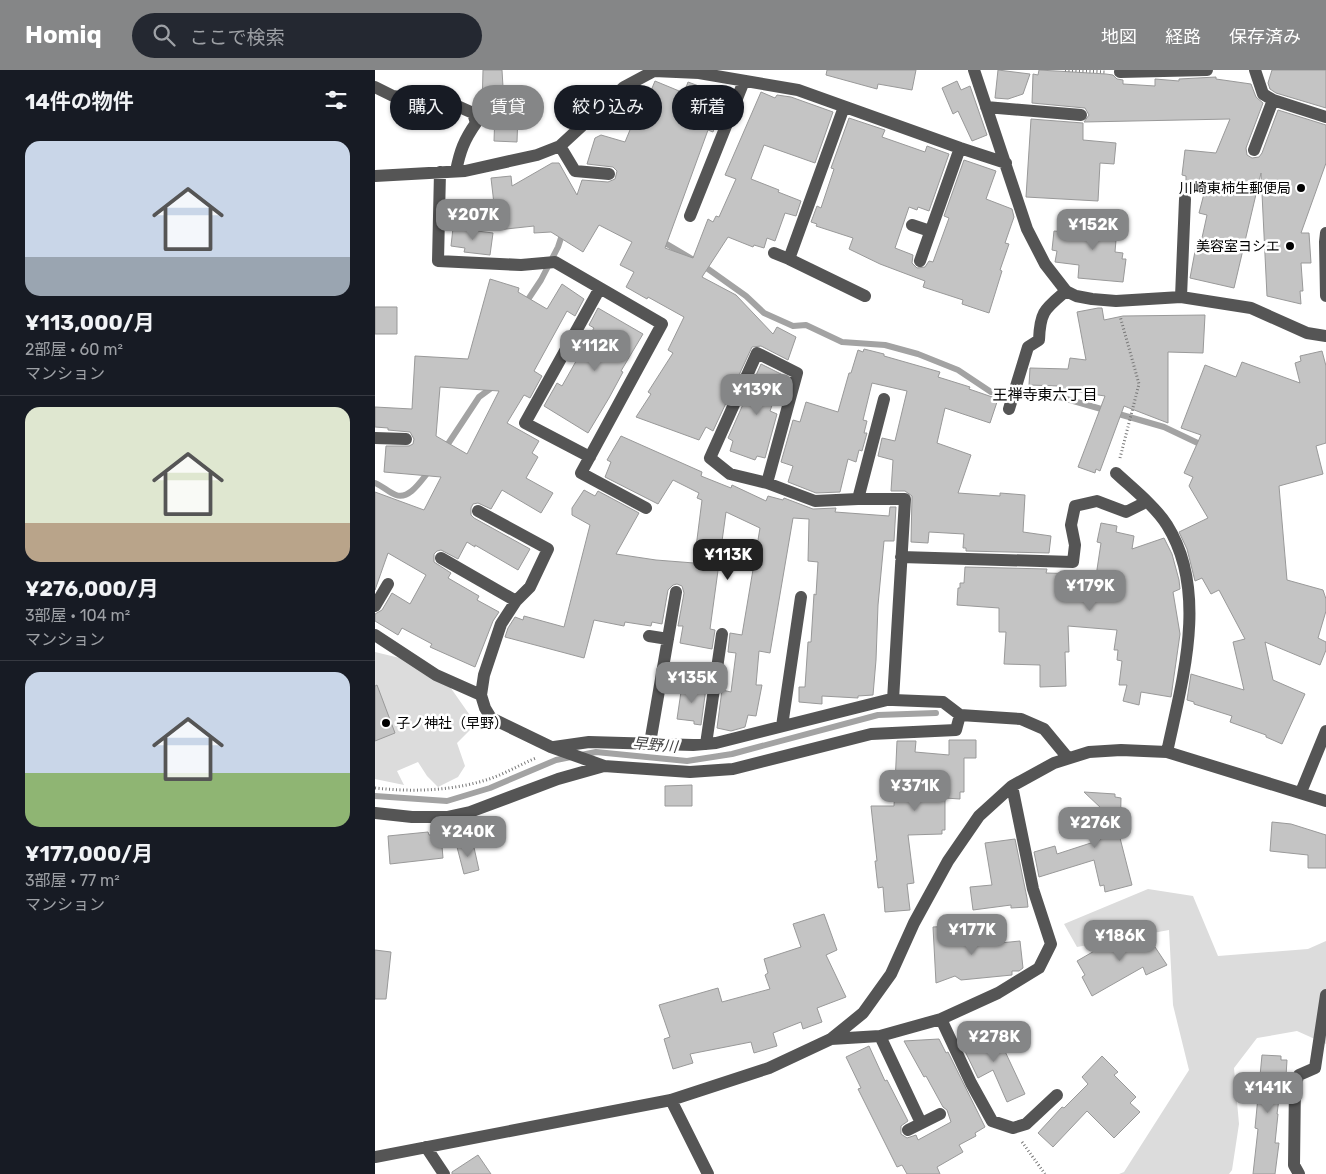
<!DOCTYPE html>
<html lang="ja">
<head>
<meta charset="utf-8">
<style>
  body { margin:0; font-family:Rubik,"Noto Sans JP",sans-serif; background:#242831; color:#f1f3f6; height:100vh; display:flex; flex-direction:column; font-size:19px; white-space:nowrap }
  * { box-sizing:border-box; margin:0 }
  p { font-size:16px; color:#9ea1a6 }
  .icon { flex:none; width:28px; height:28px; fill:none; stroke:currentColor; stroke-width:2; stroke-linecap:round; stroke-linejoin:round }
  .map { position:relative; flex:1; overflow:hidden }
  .panel { display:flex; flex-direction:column; background:#171b24; width:375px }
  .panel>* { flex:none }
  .hud { position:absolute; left:15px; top:15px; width:475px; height:45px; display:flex; gap:10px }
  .price { position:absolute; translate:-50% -42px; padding:0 11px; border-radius:10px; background:#858687; color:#fff; font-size:16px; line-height:32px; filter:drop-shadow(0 1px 2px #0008) }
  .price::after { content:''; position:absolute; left:50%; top:30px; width:15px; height:11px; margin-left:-8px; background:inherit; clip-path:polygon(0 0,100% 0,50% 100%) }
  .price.on { background:#222; color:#fff }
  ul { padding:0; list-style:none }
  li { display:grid; align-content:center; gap:10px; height:265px; padding:0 25px }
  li+li { border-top:1px solid #363941 }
  li span { display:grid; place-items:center; height:155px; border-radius:15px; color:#555 }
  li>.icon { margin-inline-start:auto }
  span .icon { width:90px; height:90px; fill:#fffc; stroke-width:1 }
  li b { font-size:21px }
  h2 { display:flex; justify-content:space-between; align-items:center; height:60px; padding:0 25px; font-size:21px }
  .tag { padding:0 18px; border-radius:22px; background:#171b24; box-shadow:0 1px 4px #0004; font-size:18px; line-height:45px }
  .tag.on { background:#858687; color:#fff }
  header { display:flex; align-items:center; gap:30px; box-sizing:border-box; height:70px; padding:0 25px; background:#858687; color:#fff }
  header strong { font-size:24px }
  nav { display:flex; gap:28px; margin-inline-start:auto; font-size:18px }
  .search { width:350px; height:45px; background:#242831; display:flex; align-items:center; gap:12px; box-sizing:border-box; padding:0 18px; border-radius:28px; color:#9ea1a6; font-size:19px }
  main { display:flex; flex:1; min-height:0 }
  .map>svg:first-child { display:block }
</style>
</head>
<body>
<header>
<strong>Homiq</strong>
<div class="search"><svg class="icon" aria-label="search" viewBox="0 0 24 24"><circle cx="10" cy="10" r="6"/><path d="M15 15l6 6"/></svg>ここで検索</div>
<nav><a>地図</a><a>経路</a><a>保存済み</a></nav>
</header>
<main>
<section class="panel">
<h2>14件の物件<svg class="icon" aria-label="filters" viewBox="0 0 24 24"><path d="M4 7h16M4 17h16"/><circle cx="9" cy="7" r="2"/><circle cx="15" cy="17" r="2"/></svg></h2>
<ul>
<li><span style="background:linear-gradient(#c9d6e8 75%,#9aa5b1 0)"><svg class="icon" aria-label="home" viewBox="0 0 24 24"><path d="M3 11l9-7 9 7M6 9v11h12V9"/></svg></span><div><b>¥113,000/月</b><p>2部屋 · 60 m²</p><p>マンション</p></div></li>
<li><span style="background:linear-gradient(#dfe7d0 75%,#b9a48a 0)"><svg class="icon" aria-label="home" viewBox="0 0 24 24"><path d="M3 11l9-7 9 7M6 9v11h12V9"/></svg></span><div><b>¥276,000/月</b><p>3部屋 · 104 m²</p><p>マンション</p></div></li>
<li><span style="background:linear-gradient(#c9d6e8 65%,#8fb573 0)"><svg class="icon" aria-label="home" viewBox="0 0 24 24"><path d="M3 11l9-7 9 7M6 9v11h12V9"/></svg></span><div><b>¥177,000/月</b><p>3部屋 · 77 m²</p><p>マンション</p></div></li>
</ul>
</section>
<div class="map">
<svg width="951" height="1104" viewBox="0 0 951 1104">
  <rect width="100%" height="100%" fill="#fff"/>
  <!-- green -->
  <path fill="#dcdcdc" d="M0,582l29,7 44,25 28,40 -19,19 8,23 -7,11 -20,10 -11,-11 -9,-14 -21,9 7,14 -29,-6z
    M773,819l45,7 25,60 90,-7 18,-8v103l-29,-13 -40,7 -23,30 5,56 -7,46 -3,4h-110l5,-2 65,-102 -16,-65 -4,-75 -92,17 -13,-23z"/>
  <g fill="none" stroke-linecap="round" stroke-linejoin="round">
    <!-- stream -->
    <path stroke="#a3a3a3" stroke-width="6" d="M285,170l32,19
      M326,194l45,32 18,17 29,13 13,-1 36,17 43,3 33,9 40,16 33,22 39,-2 33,8 101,29 40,19
      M150,234l16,-24 17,-33 5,-15
      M69,380l35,-53 15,-11
      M0,413c8,3 13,9 21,12 14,5 26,-16 34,-25
      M206,685l15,-3 91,9 45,-7 146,-39 58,-2
      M0,726l72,5 43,-13 66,-28 15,-3"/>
  </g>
  <!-- building -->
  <path fill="#c4c4c4" stroke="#999" fill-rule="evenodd" d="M108,0h19l1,17h5v22l-26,-1z
    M452,0h89l-4,20 -34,-6 -1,5 -51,-14z
    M623,0l32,4 -7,20 -15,5 -13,-1z
    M664,0l67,4 7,1 4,4 6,1v4l32,2v-7l24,2v-2l37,-2v2l35,5 5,13 7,6 -17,45 1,7 5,3 7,-1 3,-4 16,-43 48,15v38l-25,70h8l2,30h-10l2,28h-3l1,13 -34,-8 -6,-123 -27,115 -44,-10 6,-32 4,1 7,-32 -8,-2 7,-27 -20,-3v-7l-4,-1 3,-25 31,3 14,-34 -146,3 5,-7 -4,-7 -53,-5 1,-29 5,1z
    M897,0h54v38l-50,-15 -6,-4 -2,-6z
    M280,11l29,12 4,-11 38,14 -13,36 -5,-2 -43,118 28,10 15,-39 5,3 3,-6 3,1 17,-38 -11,-4 36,-83 14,6 2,-3 14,2 42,15 -18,51 -51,-18 -13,34 28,11 -1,2 23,9 -5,15 -11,-3 -10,28 -8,-3 -3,10 -10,-3 -1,2 -25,-10 -26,40 34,18 37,39 4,-7 19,10 -8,23 -27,-14 -9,1 -39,84 -7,-4 -7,13 -63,-23 15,-23 -3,-2 25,-39 -5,-3 16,-33 -36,-20 -1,2 -21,-12 8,-15 -14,-7 12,-23 -33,-17 -16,27 -32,-20 -17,1v-7l-37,4 -6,-52 20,-2 1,10 40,-23h7l18,32 5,-15 26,2 7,-3 2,-8 -4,-4 -26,-3 8,-26 6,-3 24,7 12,-29 4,2z
    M582,11l4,9 9,-4 17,49 -15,6 -14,-30 -5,3 -11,-26z
    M120,42l23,1 -1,29 -23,-1z
    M474,48l36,12 -3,7 43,15 2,-6 22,8 -20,57 -11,-4 -1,3 -8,-3 -14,41 18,7 -1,8 5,5 8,-1 4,-6 4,1 16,-44 -5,-2 20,-56 32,11 -10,28 26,10 2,8 -9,26 4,1 -9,26 2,1 -13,42 -27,-9 1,-4 -40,-13 2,-6 -45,-17 -31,-15 4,-11 -37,-12 1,-2 -6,-2 6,-16 4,2 13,-39 -3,-1z
    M656,49l52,4v17l33,3 -2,21 -14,-1 -2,38 -72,-4z
    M718,145l25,1 -3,36 8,1 -1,6h4l-3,23 -45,-4 1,-13 -24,-3 2,-11 -5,-1 2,-19 38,3z
    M78,158l40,5 -3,22 -26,-3 1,-4 -14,-2z
    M115,209l29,9 -1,4 29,17 15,-25 22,15 -9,17 -8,-5 -33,60 8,5 -12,22 -6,-3 -17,28 32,18 -7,12 6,4 -12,21 27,15 -12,20 -39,-23 -11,19 -13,-6 -5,1 -2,4v7l3,3 56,31 -12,21 -43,-25v2l-8,-5 -9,17 -17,-9 -4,1 -3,3v8l17,11 -3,5 31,18 -2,4 22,12 -6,9 -18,46 -45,-20 2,-3 -30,-16 -4,7 -23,-14v-7l7,-4 10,-17 18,11 16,-29 -38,-22 -13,37v-98l49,18 17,-33 -57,-5 2,-26h23l4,-2 1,-5 -4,-7 -22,-2v-2l-13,-1v-20l37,2 3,-53 53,3zM65,317l59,4 -32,63 -31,-18z
    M0,237h22v27h-22z
    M223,238l45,26 -22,37 2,1 -14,26 -21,35 -44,-27 13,-23 5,3 26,-46 -1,-1 7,-11 -5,-3z
    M723,238h4l2,12 19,-4 82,-1 -2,38 -35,-1v71l-44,-17 -24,65 -4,-2 -1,4 -17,-6 27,-71 -46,-7v-3l-30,-1 1,-17 38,1 2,-11 16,2 -9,-48z
    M489,279l20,5v2l56,16 -2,5 32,10 -1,2 29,10 -8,24 -45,-15 -8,35 34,12 -13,38 42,3v-3l25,2 -2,37 28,4 -2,17 -83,-2v-3h-3l1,-14 -35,-2 -1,11 -17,-1 1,-46 -7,-5h-14l2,-31 -15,-4 4,-18 13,3 12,-50 -35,-8 -9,37 4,1 -3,12h3l-5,18 -3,-1 -3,12 -8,-3 -8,33 -24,1 -28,-11 5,-16 -12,-4 12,-42 7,2 6,-20 32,10 11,-39h2l7,-23 5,2z
    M947,281l4,15v77l-10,3 7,28 -44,12 8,94 36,10 3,9v12l-8,27 8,4v8l-6,15 -55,-23 8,38 32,14 -23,50 -16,-7v-2l-36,-13 2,-6 -38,-12v-2l-7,-2 4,-26 53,16 -11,-48 12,-3 -26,-49 -8,4 -9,-16 -7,3 -8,-32 -8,-17 29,-14 -19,-32 4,-9 -9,-4 17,-38 -20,-7 24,-63 31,12 6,-15 58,21 -5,-20 6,-2 -1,-5z
    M386,294l22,11 -13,36 7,3 -12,44 -8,-2 -2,4 -25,-9 3,-10 -5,-3z
    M246,366l81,36 -1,4 30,12 1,-3 34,16 2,-5 15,4 1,-2 29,11 23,-1 -1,4 54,4 1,-9h6l-2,34h-10l-6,64 -2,55 -3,35 -15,1v2l-36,-2v8l-23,-2v-15h6l3,-45h3l3,-48 2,1 2,-33 -10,-1 1,-42 -16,-1 -23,135 -11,-2 -3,34h6l-6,31 -8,-1 -3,12 -14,4 -14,-3 5,-38 9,2 5,-39 -8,-1 2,-19 12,2 18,-107 -34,-16 -16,117 5,1 -3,19 -32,-6 3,-17h-5l6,-33 -2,-7 -5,-2 -4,1 -5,5 -6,34 -10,-2 -1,4 -26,-4 -1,4 -30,-6 -10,38 -79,-21 3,-9 7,-11 8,3 1,-4 40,11 26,-102 -18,-10v-7l12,-18 11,6 3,-5 41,22 -23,41 40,6 38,3 8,-63 -5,-2 2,-5 -26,-13 -15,24 -53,-27 6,-15 -4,-2z
    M726,453l16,3 -1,6 18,4 -2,13 32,-11 8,16 7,26 1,9 -7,3 7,42 -9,63 -30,-5 -2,13 -16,-4 4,-16h-8l3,-24 -5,-1 1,-10h-4l3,-20 -49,-4 1,26h-4l1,34 -26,1v-22l-36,-1 2,-32h-7v-24l-42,-3 1,-17h2v-5h4l1,-16 82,2 -1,4 38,1 12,2 5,-33 -4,-1z
    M2,615l18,48 -20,8v-55z
    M307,615l24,3 -5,37 -7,-1v-3l-17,-2z
    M574,670h27v18h-12v34h-4v7l-15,-1v32h-3v4l-34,1 6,48 -7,1 3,26 -25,2 -2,-25 -5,1 -3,-27h2l-6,-55h23l3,-65h19l-1,11 34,3z
    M317,715v21h-27v-20z
    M709,722l31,2v3l6,1 -1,40 12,47 -27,7 -1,-7 -4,1 -6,-26 -55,17 -5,-25 21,-6 2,8 43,-14 2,-31z
    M897,752l19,2 35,11v33h-18v-13l-38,-4z
    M53,762l1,3 12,-1 2,24 -53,6 -2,-28z
    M640,769l12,59 1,9 -17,1v-3l-38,5 -3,-23 22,-2 -7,-42z
    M98,773l6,27 -15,4 -7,-27z
    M449,844l13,36 -11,5 20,42 -29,11 5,14 -19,7 -2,-7 -28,11 4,13 -23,7 -3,-11 -61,12 3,9 -20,6 -9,-30 6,-2 -11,-32 59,-17 4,14 48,-13 -5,-14 3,-2 -4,-14 37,-12 -8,-23z
    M595,855v21l50,-5 3,27 -4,3h-7v4l-51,5 -6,-4 -19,7 -3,-56z
    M770,862l22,33 -21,10 -3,-8 -51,29 -10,-19 3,-2 -8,-14 26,-15 1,2 32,-15 1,2z
    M0,880l16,2 -5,47h-11z
    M620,960l30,64 -18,8 -14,-32 -15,8 -16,-33z
    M564,969l7,14 2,-1 37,75 -10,6 1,3 -17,9 4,7 -26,15 3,7h-33l-5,-9 -5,2 -39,-78 3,-1 -15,-31 23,-11 16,35 2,-1 21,41 -7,5v8l6,4 9,-3 2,5 33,-18 -4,-12 -4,-3 -17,-31 -2,1 -20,-36z
    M887,985l19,1v4h6l-1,16h-4l-5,38h1l-3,29h4l-4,31h-22l5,-45 -3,-1z
    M727,986l16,16 -4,3 22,22 -6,6 10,9 -26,26 -27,-27 -34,36 -15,-14 24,-26 2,1 24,-24 -6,-7z
    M103,1085l13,19h-39v-2z"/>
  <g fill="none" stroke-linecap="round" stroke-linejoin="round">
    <!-- path -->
    <path stroke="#777" stroke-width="3" stroke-dasharray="1 2.5" stroke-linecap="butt" d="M690,0l40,2
      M745,388l19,-74 -19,-68
      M0,718c38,4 75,3 111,-8 17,-5 33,-15 50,-22
      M647,1072l23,32"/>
    <!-- minor -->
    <path stroke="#555" stroke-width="12" d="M599,0l53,159 18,35 21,27 10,5 16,3 24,2 65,-4 70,11 56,25 19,3
      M880,0l8,24 10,6 53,17
      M745,2l87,-2
      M0,17l18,9 62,9 18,8 3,10c-12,17 -16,28 -20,48
      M611,37l95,8
      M185,76l15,25 34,3
      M879,80l19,-50
      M65,102l-2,89 83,4 34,-3 107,62 -81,149 65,35
      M0,106l90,-5 72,-16 23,-9 64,-59 30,-16 45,2 99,17 162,58 46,15
      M315,146l54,-135
      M537,155l18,6
      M951,163l-1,9 1,54
      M399,183l15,6 55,-152
      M414,189l76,37
      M545,191l40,-113
      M806,227l4,-98
      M634,339l19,-62 11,-7c1,-29 6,-31 27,-49
      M0,368l31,1
      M215,387l-65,-34 75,-135
      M741,403c16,15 39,33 51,52 42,67 15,156 0,227
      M392,413l30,-110 -40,-20 -47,105 20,16 37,9 48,18 43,-2h47l-12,201
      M483,429l26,-100
      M103,441l70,38 -18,38 -14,14 -15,23 -17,51 -3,20 4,13 6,10 60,29 53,19 86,6 43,-3 138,-35 85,-4 4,-15
      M526,487l172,5 2,-17 -4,-20 4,-19 22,-5 29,11 20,-10
      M66,488l75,43
      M0,536l13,-22
      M0,565l61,40 45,20
      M274,566l19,3
      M407,656l19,-129
      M275,673l26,-151
      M331,674l16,-110
      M179,677l35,-5 104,3 23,-2 171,-43h6l50,2 17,13 61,4 23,10 24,29
      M926,722l25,-61
      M0,743l37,4h35l23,-5 88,-33 46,-13
      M566,949l30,64 21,38 21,7 13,-4 31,-29
      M505,966l41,87
      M456,969l49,-3 61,-17 57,-26 41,-25 12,-24 -18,-55 -21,-103
      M296,1030l37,74
      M533,1060l32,-16
      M51,1077l18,27
      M0,1087l296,-57 98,-32 62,-29 32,-26 28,-39 23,-51 34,-62 31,-45 33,-30 42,-23 35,-11 32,-2 46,2 159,49
      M924,1104l-5,-9 1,-81 4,-9 16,-7 11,-73"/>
  </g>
  <!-- markers -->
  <g fill="#000" stroke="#fff" stroke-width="2">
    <circle cx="926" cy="118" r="5"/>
    <circle cx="915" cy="176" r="5"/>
    <circle cx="11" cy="653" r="5"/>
  </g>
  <g text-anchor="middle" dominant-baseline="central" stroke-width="5" stroke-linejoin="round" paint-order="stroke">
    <!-- poi labels -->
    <g font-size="14" fill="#000" stroke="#fff" text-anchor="end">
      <text x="916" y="118">川崎東柿生郵便局</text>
      <text x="905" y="176">美容室ヨシエ</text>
      <text x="21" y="653" text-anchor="start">子ノ神社（早野）</text>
    </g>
    <!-- neighbourhood labels -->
    <g font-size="15" fill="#000" stroke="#fff">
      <text x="670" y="325">王禅寺東六丁目</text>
    </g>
    <!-- water labels -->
    <g font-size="15" font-style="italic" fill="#444" stroke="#fff">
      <text transform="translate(280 675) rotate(5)">早野川</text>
    </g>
  </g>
</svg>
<b class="price" style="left:98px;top:171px">¥207K</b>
<b class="price" style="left:718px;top:181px">¥152K</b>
<b class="price" style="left:220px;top:302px">¥112K</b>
<b class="price" style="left:382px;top:346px">¥139K</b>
<b class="price on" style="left:353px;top:511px">¥113K</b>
<b class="price" style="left:715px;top:542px">¥179K</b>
<b class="price" style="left:317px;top:634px">¥135K</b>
<b class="price" style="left:540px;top:742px">¥371K</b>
<b class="price" style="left:720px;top:779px">¥276K</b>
<b class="price" style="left:93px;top:788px">¥240K</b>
<b class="price" style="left:597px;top:886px">¥177K</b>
<b class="price" style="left:745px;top:892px">¥186K</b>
<b class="price" style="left:619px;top:993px">¥278K</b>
<b class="price" style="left:893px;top:1044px">¥141K</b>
<div class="hud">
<a class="tag">購入</a>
<a class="tag on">賃貸</a>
<a class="tag">絞り込み</a>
<a class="tag">新着</a>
</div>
</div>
</main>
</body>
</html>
